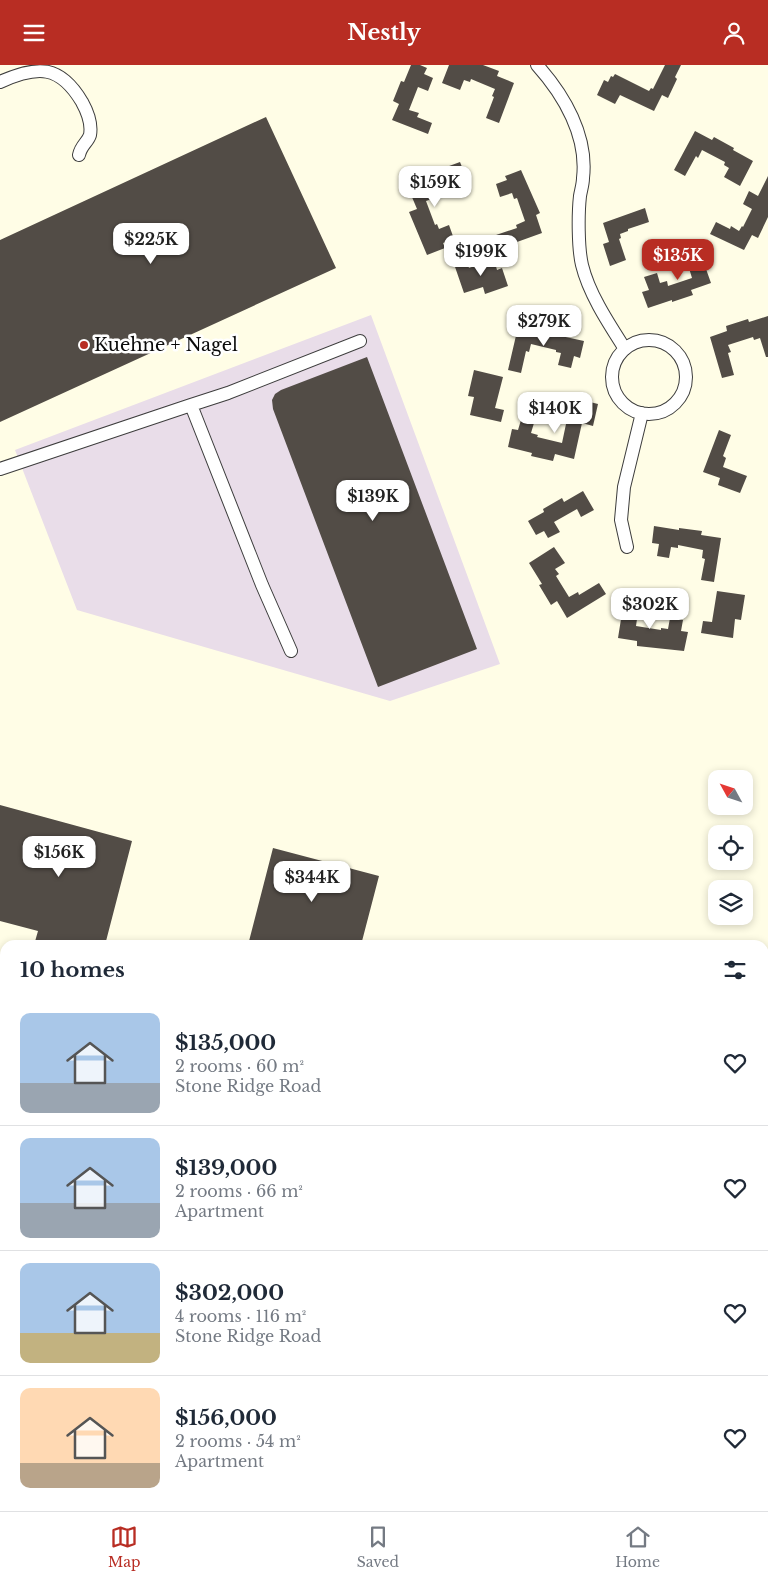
<!DOCTYPE html>
<html lang="en">
<head>
<meta charset="utf-8">
<style>
  body { margin:0; font-family:"Libre Baskerville",serif; background:#f6f6f7; color:#1f2937; height:100vh; display:flex; flex-direction:column; font-size:19px; white-space:nowrap }
  * { box-sizing:border-box; margin:0 }
  p { font-size:16px; color:#747a83 }
  .icon { flex:none; width:28px; height:28px; fill:none; stroke:currentColor; stroke-width:2; stroke-linecap:round; stroke-linejoin:round }
  .map { position:relative; flex:1; overflow:hidden }
  .details { position:absolute; left:0px; top:875px; width:769px; height:571px; display:flex; flex-direction:column; background:#fff; border-radius:15px 15px 0 0; box-shadow:0 2px 8px #0003 }
  .details>* { flex:none }
  .needle { width:32px; rotate:310deg }
  .controls { position:absolute; left:708px; top:705px; display:grid; gap:10px }
  .controls a { display:grid; place-items:center; width:45px; height:45px; border-radius:10px; background:#fff; box-shadow:0 2px 8px #0003; font-size:25px }
  .price { position:absolute; translate:-50% -42px; padding:0 11px; border-radius:10px; background:#fff; color:#222; font-size:16px; line-height:32px; filter:drop-shadow(0 1px 2px #0008) }
  .price::after { content:''; position:absolute; left:50%; top:30px; width:15px; height:11px; margin-left:-8px; background:inherit; clip-path:polygon(0 0,100% 0,50% 100%) }
  .price.selected { background:#b82d23; color:#fff }
  ul { padding:0; list-style:none }
  li { display:flex; align-items:center; gap:15px; height:125px; padding:0 20px }
  li+li { border-top:1px solid #e0e1e3 }
  li span { display:grid; place-items:center; flex:none; width:140px; height:100px; border-radius:10px; color:#555 }
  li>.icon { margin-inline-start:auto }
  span .icon { width:60px; height:60px; fill:#fffc; stroke-width:1 }
  li b { font-size:21px }
  h2 { display:flex; justify-content:space-between; align-items:center; height:60px; padding:0 20px; font-size:21px }
  header { display:flex; justify-content:space-between; align-items:center; height:65px; padding:0 20px; background:#b82d23; color:#fff; font-size:22px; font-weight:700 }
  .dock { display:flex; justify-content:space-around; align-items:center; height:70px; border-top:1px solid #e0e1e3; background:#fff; font-size:14px; color:#747a83 }
  .dock a { display:grid; justify-items:center; gap:2px }
  .dock .selected { color:#b82d23 }
  .map>svg:first-child { display:block }
</style>
</head>
<body>
<header><svg class="icon" aria-label="menu" viewBox="0 0 24 24"><path d="M4 6h16M4 12h16M4 18h16"/></svg>Nestly<svg class="icon" aria-label="person" viewBox="0 0 24 24"><circle cx="12" cy="8" r="4"/><path d="M4 21q1-7 8-7t8 7"/></svg></header>
<div class="map">
<svg width="768" height="1446" viewBox="0 0 768 1446">
  <rect width="100%" height="100%" fill="#fffde6"/>
  <!-- industrial -->
  <path fill="#e9dde9" d="M371,250l129,349 -110,37 -313,-91 -62,-160z
    M475,1441h181l1,5h-181z"/>
  <!-- green -->
  <path fill="#c8e8b2" d="M0,1320l5,2v73l-5,-2z"/>
  <!-- forest -->
  <path fill="#a9d891" d="M768,1245v201h-90l-1,-5h87v-195z"/>
  <!-- building -->
  <path fill="#524c46" d="M411,0h9l7,3 -3,6 9,4 -5,13 -10,-4 -9,23 10,3 -2,4 15,6 -4,11 -36,-14 7,-16 -6,-3 8,-20 3,1z
    M449,0h34l16,6 -2,5 17,7 -15,40 -13,-5 8,-21 -2,-1 3,-7 -24,-10 -1,3 -6,-2 -4,10 -18,-7z
    M665,0h16l-6,12 2,2 -9,19 -6,-3 -8,16 -34,-16 -5,9 -18,-9 7,-15 4,2 3,-6 2,1 2,-3 34,17 2,-3 2,1z
    M266,52l70,151 -336,154v-182z
    M695,66l17,9 2,-3 20,11 -1,2 20,11 -13,25 -16,-9 5,-9 -5,-3 1,-3 -23,-12 -4,8 -2,-2 -11,20 -11,-6z
    M460,97l6,15 -5,2 2,9 -37,13 9,24 2,-1 2,5 10,-4 5,14 -11,4 2,5 -18,7 -18,-43 8,-3 -8,-19 35,-13 -3,-8z
    M521,105l19,43 -4,2 6,18 -42,15 -4,-13 21,-7 -1,-3 9,-4 -8,-23 -3,1 -2,-6 -12,4 -4,-13 11,-4 -2,-4z
    M768,111v41l-10,21 -6,-3 -8,15 -34,-16 6,-12 14,7 1,-3 8,5 3,-5 1,1 9,-18 -9,-5 6,-13 9,5z
    M645,143l4,14 -21,7v2l-8,3 1,4 -2,1 7,21 -16,6 -7,-22 6,-2 -6,-19z
    M696,176l15,42 -20,7 2,5 -21,7v-2l-24,8 -6,-16 7,-2 -5,-13 13,-4 3,10 7,-2 1,5 24,-8 -3,-10 3,-1 -8,-22z
    M494,194l3,11 5,-2 6,18 -23,8 -2,-7 -19,6 -10,-29 12,-4 3,8z
    M768,251v41h-2l-6,-19 -6,2 -1,-3 -25,8 3,7 -3,1 6,22 -12,3 -12,-41 17,-6 -1,-5 22,-7 1,3z
    M518,262l20,4 1,-4 22,6v3l23,5 -4,17 -6,-2 -3,12 -13,-3 3,-12 -5,-1v-2l-25,-6 -2,8 -3,-1 -5,22 -13,-3z
    M367,292l110,292 -99,38 -105,-278 -1,-9 3,-6 6,-4z
    M474,305l29,7 -8,31 9,2 -3,12 -31,-7 4,-18 -6,-1z
    M582,335l16,4 -5,22 -11,-3 -8,36 -19,-5 -2,7 -22,-5 1,-3 -24,-6 4,-18 6,1 3,-10 13,3 -3,10 7,2 -1,2 25,6 8,-38 4,1 1,-2 6,1z
    M719,365l12,5 -8,21 3,2 -3,9 24,9 -7,17 -22,-8 2,-7 -17,-6z
    M583,426l11,19 -13,7 -4,-8 -23,13 6,10 -12,6 -4,-7 -8,4 -8,-14 16,-9 -1,-3 19,-11 2,4z
    M654,461l25,4v-2l23,3 -1,4 20,3 -7,44 -13,-2 4,-21 -3,-1 1,-8 -25,-5v3l-7,-1 -2,11 -12,-2 2,-12 -7,-1z
    M554,482l11,16 -10,6 4,5 -3,2 13,21 9,-5 1,3 20,-12 7,11 -39,24 -10,-17 -6,4 -12,-20 3,-1 -13,-21z
    M717,526l28,4 -4,25 -6,-1 -2,19 -32,-5 2,-12 9,1z
    M625,529l13,2 -4,22 3,1 -1,7 25,4v-2l7,1 2,-11 13,2 -2,11 7,1 -4,19 -47,-5v-5l-19,-3z
    M0,740l132,36 -27,104h-71l4,-14 -38,-10z
    M273,783l106,28 -18,69h-113z"/>
  <g fill="none" stroke-linecap="round" stroke-linejoin="round">
    <defs>
      <path id="minor" d="M537,0c27,30 51,71 46,113 0,6 -2,12 -3,18 -2,18 -2,52 2,69 7,29 27,59 43,84
        M0,17c38,-17 60,-17 82,20 5,9 10,22 8,33 -2,7 -9,10 -11,20
        M612 312a37 37 0 1 1 74 0a37 37 0 1 1-74 0Z
        M0,404l191,-64
        M627,482l-6,-27 3,-33 18,-74
        M291,586l-29,-66 -71,-180 37,-12 132,-52
        M764,911l4,1
        M0,933l5,3
        M764,1182l4,-6"/>
    </defs>
    <!-- minor casing -->
    <use href="#minor" stroke="#3d3d3d" stroke-width="14"/>
    <!-- minor -->
    <use href="#minor" stroke="#fff" stroke-width="12"/>
  </g>
  <!-- markers -->
  <circle fill="#b82d23" stroke="#fff" stroke-width="2" cx="84" cy="280" r="5"/>
  <g text-anchor="middle" dominant-baseline="central" stroke-width="5" stroke-linejoin="round" paint-order="stroke">
    <!-- poi labels -->
    <g font-size="18" fill="#0a0a0a" stroke="#fff" text-anchor="start">
      <text x="94" y="280">Kuehne + Nagel</text>
    </g>
  </g>
</svg>
<div class="controls">
<a><svg class="needle" viewBox="-14 -14 28 28"><path d="M0-13l5 13h-10z" fill="#e53935"/><path d="M0 13l5-13h-10z" fill="#747a83"/></svg></a>
<a><svg class="icon" aria-label="locate" viewBox="0 0 24 24"><circle cx="12" cy="12" r="6"/><path d="M12 2v4M12 18v4M2 12h4M18 12h4"/></svg></a>
<a><svg class="icon" aria-label="layers" viewBox="0 0 24 24"><path d="M12 4l9 5-9 5-9-5zM3 14l9 5 9-5"/></svg></a>
</div>
<b class="price" style="left:435px;top:143px">$159K</b>
<b class="price" style="left:151px;top:200px">$225K</b>
<b class="price" style="left:481px;top:212px">$199K</b>
<b class="price selected" style="left:678px;top:216px">$135K</b>
<b class="price" style="left:544px;top:282px">$279K</b>
<b class="price" style="left:555px;top:369px">$140K</b>
<b class="price" style="left:373px;top:457px">$139K</b>
<b class="price" style="left:650px;top:565px">$302K</b>
<b class="price" style="left:59px;top:813px">$156K</b>
<b class="price" style="left:312px;top:838px">$344K</b>
<section class="details">
<h2>10 homes<svg class="icon" aria-label="filters" viewBox="0 0 24 24"><path d="M4 7h16M4 17h16"/><circle cx="9" cy="7" r="2"/><circle cx="15" cy="17" r="2"/></svg></h2>
<ul>
<li><span style="background:linear-gradient(#a9c7e8 70%,#9aa5b1 0)"><svg class="icon" aria-label="home" viewBox="0 0 24 24"><path d="M3 11l9-7 9 7M6 9v11h12V9"/></svg></span><div><b>$135,000</b><p>2 rooms · 60 m²</p><p>Stone Ridge Road</p></div><svg class="icon" aria-label="heart" viewBox="0 0 24 24"><path d="M12 20l-8-8c-3-5 5-10 8-4 3-6 11-1 8 4z"/></svg></li>
<li><span style="background:linear-gradient(#a9c7e8 65%,#9aa5b1 0)"><svg class="icon" aria-label="home" viewBox="0 0 24 24"><path d="M3 11l9-7 9 7M6 9v11h12V9"/></svg></span><div><b>$139,000</b><p>2 rooms · 66 m²</p><p>Apartment</p></div><svg class="icon" aria-label="heart" viewBox="0 0 24 24"><path d="M12 20l-8-8c-3-5 5-10 8-4 3-6 11-1 8 4z"/></svg></li>
<li><span style="background:linear-gradient(#a9c7e8 70%,#c2b280 0)"><svg class="icon" aria-label="home" viewBox="0 0 24 24"><path d="M3 11l9-7 9 7M6 9v11h12V9"/></svg></span><div><b>$302,000</b><p>4 rooms · 116 m²</p><p>Stone Ridge Road</p></div><svg class="icon" aria-label="heart" viewBox="0 0 24 24"><path d="M12 20l-8-8c-3-5 5-10 8-4 3-6 11-1 8 4z"/></svg></li>
<li><span style="background:linear-gradient(#ffd9b3 75%,#b9a48a 0)"><svg class="icon" aria-label="home" viewBox="0 0 24 24"><path d="M3 11l9-7 9 7M6 9v11h12V9"/></svg></span><div><b>$156,000</b><p>2 rooms · 54 m²</p><p>Apartment</p></div><svg class="icon" aria-label="heart" viewBox="0 0 24 24"><path d="M12 20l-8-8c-3-5 5-10 8-4 3-6 11-1 8 4z"/></svg></li>
</ul>
</section>
</div>
<nav class="dock">
<a class="selected"><svg class="icon" aria-label="map" viewBox="0 0 24 24"><path d="M3 6l6-2 6 2 6-2v14l-6 2-6-2-6 2zM9 4v14M15 6v14"/></svg>Map</a>
<a><svg class="icon" aria-label="saved" viewBox="0 0 24 24"><path d="M7 4h10v16l-5-4-5 4z"/></svg>Saved</a>
<a><svg class="icon" aria-label="home" viewBox="0 0 24 24"><path d="M3 11l9-7 9 7M6 9v11h12V9"/></svg>Home</a>
</nav>
</body>
</html>
